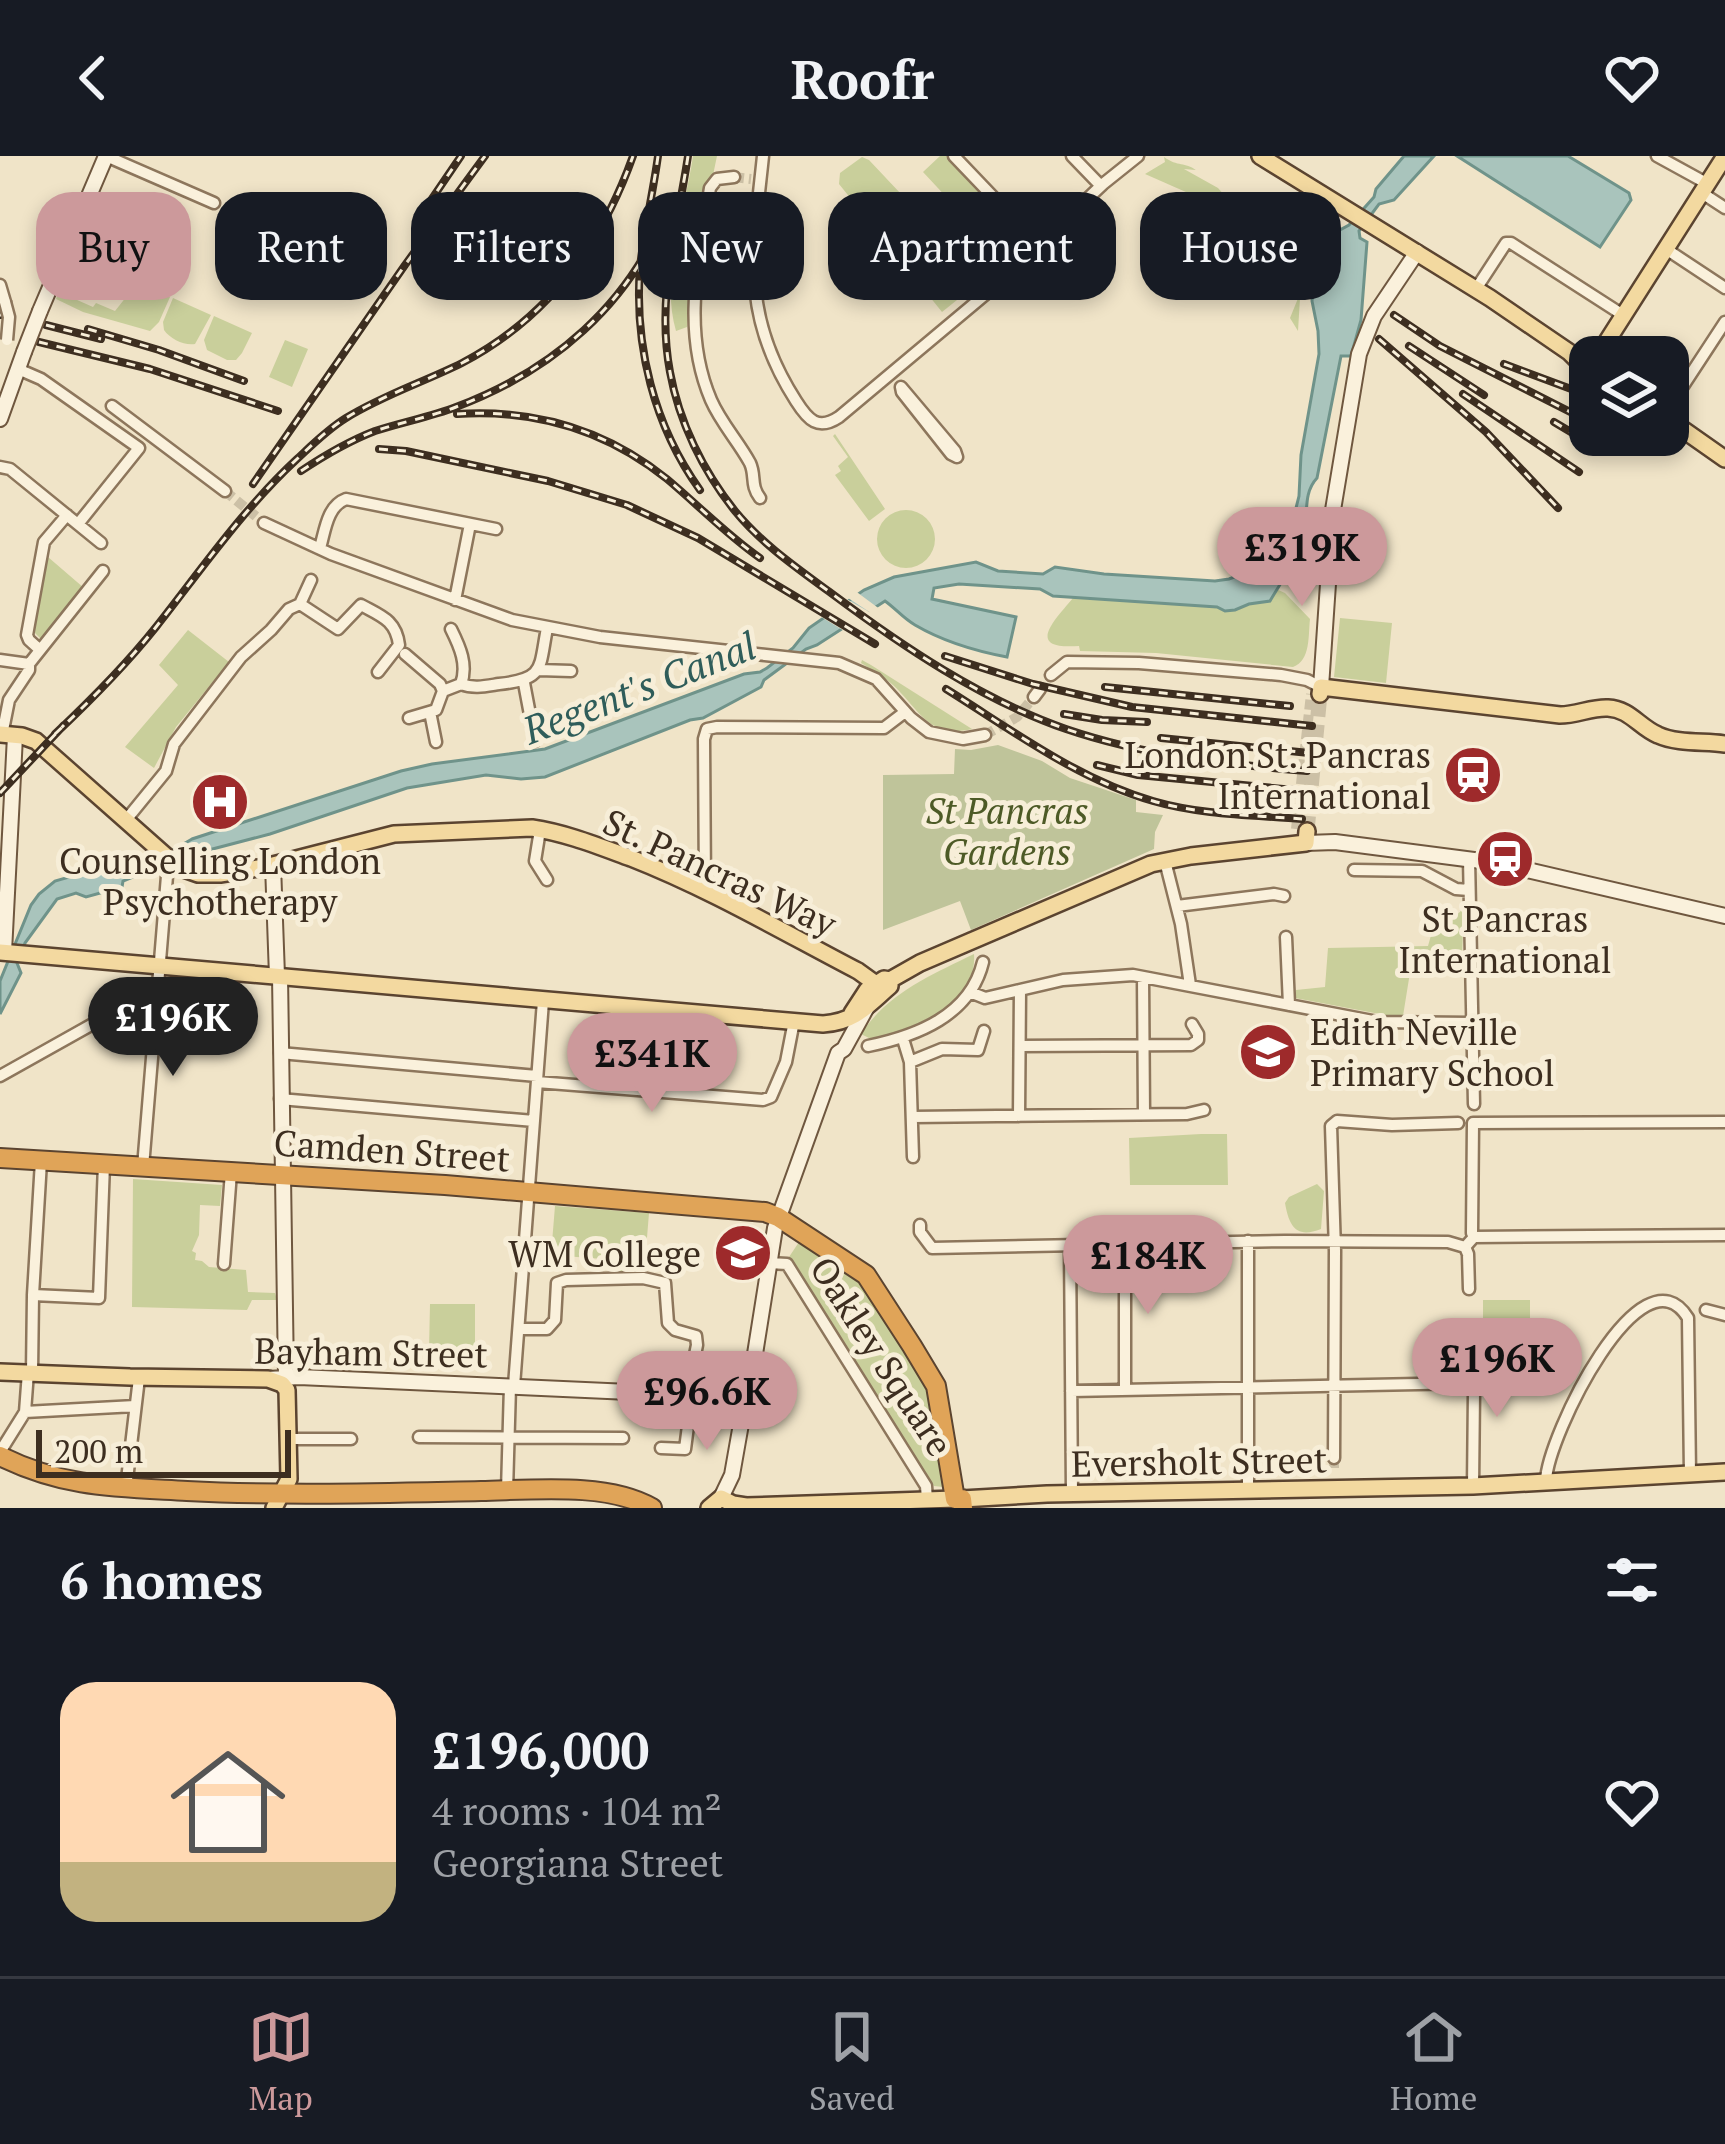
<!DOCTYPE html>
<html lang="en">
<head>
<meta charset="utf-8">
<style>
  body { margin:0; font-family:"PT Serif",serif; background:#20242c; color:#f1f3f6; height:100vh; display:flex; flex-direction:column; font-size:45px; white-space:nowrap }
  * { box-sizing:border-box; margin:0 }
  p { font-size:39px; color:#9ea1a6 }
  .icon { flex:none; width:66px; height:66px; fill:none; stroke:currentColor; stroke-width:2; stroke-linecap:round; stroke-linejoin:round }
  .map { position:relative; height:1352px; overflow:hidden }
  .details { display:flex; flex-direction:column; background:#171b24; flex:1 }
  .details>* { flex:none }
  .guide { position:absolute; left:36px; top:36px; width:1653px; height:108px; display:flex; gap:24px }
  .controls { position:absolute; left:1569px; top:180px; display:grid; gap:24px }
  .controls a { display:grid; place-items:center; width:120px; height:120px; border-radius:24px; background:#171b24; box-shadow:0 6px 18px #0003; font-size:60px }
  .scale { position:absolute; left:36px; bottom:30px; width:255px; box-sizing:border-box; padding-left:12px; border:6px solid #3d2e20; border-top:0; font-size:33px; line-height:42px; white-space:nowrap; color:#3d2e20; -webkit-text-stroke:9px #f7eed8; paint-order:stroke }
  .price { position:absolute; translate:-50% -102px; padding:0 27px; border-radius:42px; background:#cc999b; color:#111; font-size:39px; line-height:78px; filter:drop-shadow(0 3px 6px #0008) }
  .price::after { content:''; position:absolute; left:50%; top:72px; width:36px; height:27px; margin-left:-18px; background:inherit; clip-path:polygon(0 0,100% 0,50% 100%) }
  .price.active { background:#222; color:#fff }
  ul { padding:0; list-style:none }
  li { display:flex; align-items:center; gap:36px; height:300px; padding:0 60px }
  li+li { border-top:3px solid #363941 }
  li span { display:grid; place-items:center; flex:none; width:336px; height:240px; border-radius:36px; color:#555 }
  li>.icon { margin-inline-start:auto }
  span .icon { width:144px; height:144px; fill:#fffc; stroke-width:1 }
  li b { font-size:51px }
  h2 { display:flex; justify-content:space-between; align-items:center; height:144px; padding:0 60px; font-size:51px }
  .tag { padding:0 42px; border-radius:36px; background:#171b24; box-shadow:0 6px 18px #0003; font-size:42px; line-height:108px }
  .tag.active { background:#cc999b; color:#111 }
  header { display:flex; justify-content:space-between; align-items:center; height:156px; padding:0 60px; background:#171b24; font-size:54px; font-weight:700 }
  .tab-bar { display:flex; justify-content:space-around; align-items:center; height:168px; border-top:3px solid #363941; background:#171b24; font-size:33px; color:#9ea1a6 }
  .tab-bar a { display:grid; justify-items:center; gap:6px }
  .tab-bar .active { color:#cc999b }
  .map>svg:first-child { display:block }
</style>
</head>
<body>
<header><svg class="icon" aria-label="back" viewBox="0 0 24 24"><path d="M15 5l-7 7 7 7"/></svg>Roofr<svg class="icon" aria-label="heart" viewBox="0 0 24 24"><path d="M12 20l-8-8c-3-5 5-10 8-4 3-6 11-1 8 4z"/></svg></header>
<div class="map">
<svg width="1725" height="1352" viewBox="0 0 1725 1352">
  <rect width="100%" height="100%" fill="#f0e4c8"/>
  <!-- green -->
  <path fill="#c9cf9b" d="M693,0h24l-23,110 -7,61 -11,4c-16,-55 9,-119 17,-175z
    M940,0h9l50,53 -22,21 -54,-58z
    M862,1l7,3 113,120 -40,32 -103,-128 1,-11z
    M1164,1c14,10 21,5 32,13l-12,-1 34,19 7,8 4,15 -84,-37 20,-12z
    M1308,78l10,7 4,-6 5,3 -15,24 -3,25 -6,11h-3l-2,33 -8,-13 11,-27 7,-30 -4,1 -4,16 -6,-22 8,-18z
    M162,101l2,1 -12,30 18,9 -11,25 -9,9 -67,-19 -27,-13 3,-7 34,15 3,-4 19,8 31,-39z
    M173,142l38,17 -16,29c-10,2 -25,-5 -31,-14l-1,-8z
    M214,160l38,17 -10,20 -6,7h-9l-20,-10 -3,-10z
    M285,184l23,9 -16,38 -23,-10z
    M835,278l50,75 -16,12 -34,-46 6,-4 -3,-5 10,-9 -15,-21z
    M877 383a29 29 0 1 1 58 0a29 29 0 1 1-58 0Z
    M48,401l36,31 -43,51 -7,-7z
    M1276,433l9,4 25,26c-2,17 1,41 -17,48l-137,-14 -76,-2 -1,-5c-55,4 -25,-25 -6,-48l53,1 94,9z
    M1340,462l52,5 -6,60 -52,-6z
    M188,474l41,32 -53,65 -22,41 -29,-21 53,-62 -19,-20z
    M862,504l9,5 101,64c-44,10 -52,-19 -79,-44 -10,-9 -21,-15 -32,-22z
    M1464,748l-2,52 -50,4 -9,56 -18,-1 -90,-17 1,-8 29,-3 3,-39 100,-2 9,-32 14,4 9,-6z
    M974,798c4,51 -64,76 -103,85l-10,-5c27,-41 70,-59 113,-80z
    M1201,978h26l1,51h-98l-1,-47z
    M133,1023l89,6 -2,21 -20,-1 -1,30 -7,16 4,2 -1,7 7,1 7,6 37,3 2,22 27,1 2,7h-25l-5,10 -115,-3z
    M1317,1028l7,7 -3,38c-25,10 -32,-3 -36,-26l4,-6z
    M555,1050l94,7 -4,49h-7v12l-22,-2v-12l-65,-5z
    M799,1086l64,40 68,109 12,96 -9,-1 -145,-229z
    M1483,1144h47v29h-47z
    M430,1148h45v48l-46,-1z"/>
  <!-- cemetery -->
  <path fill="#bfc49a" d="M998,589l44,16 28,17 66,22v12l27,3 -8,17 -1,17 -183,81 -11,-29 -77,29v-155l71,-1 1,-25 16,1z"/>
  <!-- water -->
  <path fill="#a9c4bc" stroke="#6f938a" stroke-width="3" d="M1404,0h30l-40,44 -15,4 -20,27 1,7 7,4 -6,78 -10,36h-10l-24,122c-16,17 -7,41 -15,64 -7,21 -21,40 -32,59l-21,3 -14,6 -10,1 -8,-4 -164,-11 -13,-7 -81,-5 -25,4 -2,11 84,18 -9,40c-32,-6 -63,-15 -92,-32 -11,-6 -20,-17 -30,-24l-68,44 -11,4 -42,31 -3,7 -58,31 -13,2 -145,57 -24,2 -35,-4 -79,13 -137,46 -88,23 -59,24 -1,6 -36,10 -10,-4 -19,6 -32,44 -8,20 4,10 -21,41v-33l31,-76 8,-11 16,-13 80,-23c22,4 39,-9 57,-19l209,-68 31,-7 113,-15 199,-75 16,-2 7,-4 26,-20 16,-20 55,-38 30,-13 82,-15 22,9 45,3 12,-7 49,7 111,7 14,-2 19,-7 21,-20 24,-32 6,-24 2,-41 18,-101 -1,-23 -6,-30 3,-28 7,-18 18,-25 9,-5 25,-28 2,-8z
    M1457,0h111l61,37 2,7 -31,47z"/>
  <!-- pier -->
  <path fill="#f0e4c8" d="M854,434l27,20 -35,22 -28,-17 25,-18 28,16 -26,-17z"/>
  <g fill="none" stroke-linecap="round" stroke-linejoin="round">
    <!-- street-tunnel -->
    <path stroke="#ccc0a6" stroke-width="10" stroke-dasharray="10 5" stroke-linecap="butt" d="M734,21l17,2
      M225,335l39,32
      M985,579l32,-18 17,-20
      M1296,673l15,-135
      M1334,1302v15"/>
    <!-- primary-tunnel -->
    <path stroke="#ccc0a6" stroke-width="15" stroke-dasharray="15 8" stroke-linecap="butt" d="M1307,675l13,-137"/>
    <defs>
      <path id="street" d="M106,0l108,47
        M763,0c-10,96 -23,158 33,245 12,19 22,30 43,16l154,-129 110,-104 35,-28
        M954,0l85,89
        M1072,0l29,30
        M1657,0l51,28
        M734,21l-17,2 -7,9c-11,71 -29,142 1,212 10,23 27,41 39,63 6,13 0,22 10,35
        M1702,37l23,15
        M1666,93l59,39
        M0,129l5,17
        M1476,133l30,-46h5l112,72
        M18,213l23,10 98,69 -61,76
        M901,231l54,64 2,6 -6,-3 -49,-62z
        M112,250l113,85
        M1668,253l57,-87
        M0,311l10,2 91,74
        M264,367l67,31 181,66 88,17 239,26 37,16 35,39 18,14 34,7 22,-4
        M320,392c5,-17 7,-42 26,-49l150,30
        M455,444l15,-76
        M300,448l38,25 23,-24c20,11 35,15 38,40l-21,27
        M39,493l-10,-9 -2,-5 17,-93 23,-27
        M405,498l35,30 3,7
        M0,504l29,4
        M539,514l32,1
        M1051,519l16,-13 72,1 142,12 26,5 14,7
        M524,527l11,58
        M461,528c13,5 25,2 38,0 46,-5 40,-15 48,-56
        M1034,541l6,-8
        M430,556l6,30
        M409,562l27,-8 7,-19 18,-7c7,-19 -1,-37 -10,-55
        M2,579l7,-35 20,-30v-6l74,-93
        M126,664l40,-49 8,-27 67,-87 30,-27 18,-21 11,-5 11,-24
        M540,674l-5,31 12,19
        M1469,703l5,245
        M1165,705l16,63 9,61
        M1354,714l68,1 34,18 13,1
        M705,733l-1,-150 3,-10 10,-2 167,1 21,-16
        M1177,750l97,-12 10,2
        M1286,781l3,68
        M1143,821l1,137
        M970,836l15,6 78,-18 70,-5 245,47 92,1
        M903,883l7,23 3,95
        M868,890c48,-10 102,-30 115,-84
        M1020,890l171,-1 7,-5v-6l-6,-10
        M280,897l257,23
        M910,906l32,-13 36,1 6,-19
        M0,920l157,-88
        M537,926l226,18 8,-3 15,-35 8,-41
        M280,943l254,22
        M1019,960l1,-126
        M913,961l274,-3 17,-4
        M143,1011l24,-291 7,-14
        M920,1069v7l12,16 353,-7 163,1 17,5
        M1474,1081l251,-2
        M1070,1089l2,248
        M1465,1091l9,-10 -2,-4 1,-110 252,-1
        M1465,1091l3,7 1,35
        M769,1107l18,1 139,222 1,14
        M224,1108l7,-92
        M33,1139l66,3 5,-134
        M1706,1154l19,5
        M519,1173h28l8,-9 2,-37 9,-3 77,-2 22,5 3,40 7,7 21,6 1,9 -10,49
        M32,1216l1,-77 8,-134
        M514,1230l29,-385
        M1125,1234v-146
        M1071,1235l396,-8 7,9 -1,94
        M25,1256l110,-6
        M419,1281l204,1
        M288,1283h63
        M661,1292l24,1 7,-54
        M0,1296l25,-40 3,-40
        M1334,1302l1,-207 -4,-125 6,-5 55,4 66,-2
        M1546,1325c1,-44 96,-238 142,-163l2,156
        M126,1332l13,-110
        M1248,1334v-249
        M507,1335l3,-105"/>
      <path id="secondary" d="M40,155l66,-155
        M0,263l24,-67
        M1321,531l12,-177 26,-156 15,-38 43,-64
        M1306,687l29,-1 162,21 228,53
        M273,709l4,111
        M4,796l11,-216
        M280,820l6,400
        M268,1223l31,-2 441,20
        M721,1342l11,-23 12,-68 4,-9 27,-170 63,-175 6,-4 23,-42"/>
      <path id="primary" d="M1260,0l230,142 79,54 21,21
        M1597,201l128,-201
        M1668,263l57,40
        M1320,538l1,-7 239,28c17,0 32,-8 48,-7 22,1 31,19 50,27 20,9 46,6 67,9
        M0,578l22,2 14,5 130,115 15,12 17,6h22l45,-7 129,-33 138,-6c34,5 66,18 99,30 79,31 152,74 227,113l18,13 2,12
        M0,796l823,72c32,-2 44,-18 67,-38v-6
        M852,857l15,-23 17,-11 6,1 30,-17 231,-99 40,-8 115,-13 1,-12
        M0,1216l130,5 138,2 14,5 5,6 2,89 -15,29
        M962,1343l85,-5 426,-8 252,-14
        M709,1352l12,-10 12,6 13,2 209,-7"/>
      <path id="highway" d="M0,1002l445,27 320,27 13,5 88,58 46,71 24,40 19,113h7l1,9
        M0,1300c65,32 116,31 187,35 98,5 196,2 294,0 50,-1 127,-9 171,17"/>
    </defs>
    <!-- street casing -->
    <use href="#street" stroke="#8d765c" stroke-width="15"/>
    <!-- secondary casing -->
    <use href="#secondary" stroke="#6f573f" stroke-width="18"/>
    <!-- primary casing -->
    <use href="#primary" stroke="#5b4430" stroke-width="20"/>
    <!-- highway casing -->
    <use href="#highway" stroke="#5b4430" stroke-width="22"/>
    <!-- street -->
    <use href="#street" stroke="#faf1dc" stroke-width="10"/>
    <!-- secondary -->
    <use href="#secondary" stroke="#faf1dc" stroke-width="14"/>
    <!-- primary -->
    <use href="#primary" stroke="#f3d9a0" stroke-width="15"/>
    <!-- highway -->
    <use href="#highway" stroke="#e0a458" stroke-width="18"/>
    <defs>
      <path id="rail" d="M658,0c-5,37 -14,74 -18,111 -6,79 14,159 60,223
        M688,0c-11,73 -32,142 -18,216 9,50 33,99 65,139 27,33 62,57 96,82 71,53 151,107 235,136 79,27 159,35 241,42
        M427,50l34,-50
        M0,159h1
        M1394,159l46,31 150,76
        M46,169l55,14
        M88,173l71,21 85,31
        M1379,183l107,93 72,76
        M39,186l111,27 128,42
        M1409,190l75,49
        M1504,208l86,32
        M1463,238l116,78
        M457,258c78,-5 149,16 210,65 31,26 60,56 93,79
        M1554,266l42,25
        M379,293l27,2 142,30 79,24 71,33 177,106
        M301,315c24,-16 48,-30 74,-40 27,-9 55,-14 81,-24 96,-36 174,-102 211,-199
        M253,328l152,-219 80,-109
        M945,500l88,28 99,23 180,19
        M1105,531l185,19
        M946,533c66,41 131,90 207,112 48,14 99,14 149,18
        M1064,558l38,6 45,2
        M55,578c36,-34 70,-68 101,-107 45,-57 87,-118 141,-168 16,-15 31,-30 49,-41 37,-23 78,-36 116,-55 86,-45 139,-117 171,-207
        M1161,582l148,15
        M1097,609l41,10 167,16
        M0,637l64,-68"/>
    </defs>
    <!-- rail casing -->
    <use href="#rail" stroke="#3d2e20" stroke-width="8"/>
    <!-- rail -->
    <use href="#rail" stroke="#f7eed8" stroke-width="3" stroke-dasharray="9" stroke-linecap="butt"/>
    <defs>
      <path id="street-bridge" d="M5,146l4,15 -2,23"/>
      <path id="secondary-bridge" d="M24,196l16,-41"/>
    </defs>
    <!-- street-bridge casing -->
    <use href="#street-bridge" stroke="#8d765c" stroke-width="15" stroke-linecap="butt"/>
    <!-- secondary-bridge casing -->
    <use href="#secondary-bridge" stroke="#6f573f" stroke-width="18" stroke-linecap="butt"/>
    <!-- street-bridge -->
    <use href="#street-bridge" stroke="#faf1dc" stroke-width="10"/>
    <!-- secondary-bridge -->
    <use href="#secondary-bridge" stroke="#faf1dc" stroke-width="14"/>
  </g>
  <!-- icons -->
  <defs>
    <symbol id="station-disc" viewBox="-11 -11 22 22"><circle r="9.5" fill="#9e2a2b" stroke="#f7eed8"/><path d="M-3-6H3Q5-6 5-4V2Q5 4 3 4L4.5 6H3L1.5 4h-3L-3 6H-4.5L-3 4Q-5 4-5 2V-4Q-5-6-3-6ZM-3.5-4v3h7v-3ZM-3.5 1v1.5H-2V1ZM2 1v1.5H3.5V1Z" fill="#fff"/></symbol>
    <symbol id="hospital-disc" viewBox="-11 -11 22 22"><circle r="9.5" fill="#9e2a2b" stroke="#f7eed8"/><path d="M-5-5h3v3.5h4V-5h3V5h-3V1.5h-4V5h-3Z" fill="#fff"/></symbol>
    <symbol id="school-disc" viewBox="-11 -11 22 22"><circle r="9.5" fill="#9e2a2b" stroke="#f7eed8"/><path d="M0-5L7-2L0 1L-7-2ZM-4 1L0 2.5L4 1V4Q0 6-4 4Z" fill="#fff"/></symbol>
    <symbol id="university-disc" viewBox="-11 -11 22 22"><circle r="9.5" fill="#9e2a2b" stroke="#f7eed8"/><path d="M0-5L7-2L0 1L-7-2ZM-4 1L0 2.5L4 1V4Q0 6-4 4Z" fill="#fff"/></symbol>
  </defs>
  <g fill-rule="evenodd">
    <use href="#station-disc" x="1440" y="586" width="66" height="66"/>
    <use href="#hospital-disc" x="187" y="613" width="66" height="66"/>
    <use href="#station-disc" x="1472" y="670" width="66" height="66"/>
    <use href="#school-disc" x="1235" y="863" width="66" height="66"/>
    <use href="#university-disc" x="710" y="1064" width="66" height="66"/>
  </g>
  <g text-anchor="middle" dominant-baseline="central" stroke-width="10" stroke-linejoin="round" paint-order="stroke">
    <!-- poi labels -->
    <g font-size="36" fill="#3d2e20" stroke="#f7eed8" text-anchor="end">
      <text x="1431" y="598">London St. Pancras<tspan x="1431" dy="41">International</tspan></text>
      <text x="220" y="704" text-anchor="middle">Counselling London<tspan x="220" dy="41">Psychotherapy</tspan></text>
      <text x="1505" y="762" text-anchor="middle">St Pancras<tspan x="1505" dy="41">International</tspan></text>
      <text x="1310" y="875" text-anchor="start">Edith Neville<tspan x="1310" dy="41">Primary School</tspan></text>
      <text x="701" y="1097">WM College</text>
    </g>
    <!-- park labels -->
    <g font-size="36" font-style="italic" fill="#4d5a26" stroke="#f7eed8">
      <text x="1007" y="654">St Pancras<tspan x="1007" dy="41">Gardens</tspan></text>
    </g>
    <!-- street labels -->
    <g font-size="36" fill="#3d2e20" stroke="#f7eed8">
      <text transform="translate(720 716) rotate(25)">St. Pancras Way</text>
      <text transform="translate(392 994) rotate(4)">Camden Street</text>
      <text transform="translate(371 1196) rotate(1)">Bayham Street</text>
      <text transform="translate(882 1200) rotate(57)">Oakley Square</text>
      <text transform="translate(1199 1305) rotate(-1)">Eversholt Street</text>
    </g>
    <!-- water labels -->
    <g font-size="39" font-style="italic" fill="#2f5d5a" stroke="#f7eed8">
      <text transform="translate(639 531) rotate(-21)">Regent's Canal</text>
    </g>
  </g>
</svg>
<div class="controls">
<a><svg class="icon" aria-label="layers" viewBox="0 0 24 24"><path d="M12 4l9 5-9 5-9-5zM3 14l9 5 9-5"/></svg></a>
</div>
<div class="scale">200 m</div>
<b class="price" style="left:1302px;top:453px">£319K</b>
<b class="price active" style="left:173px;top:923px">£196K</b>
<b class="price" style="left:652px;top:959px">£341K</b>
<b class="price" style="left:1148px;top:1161px">£184K</b>
<b class="price" style="left:1497px;top:1264px">£196K</b>
<b class="price" style="left:707px;top:1297px">£96.6K</b>
<div class="guide">
<a class="tag active">Buy</a>
<a class="tag">Rent</a>
<a class="tag">Filters</a>
<a class="tag">New</a>
<a class="tag">Apartment</a>
<a class="tag">House</a>
</div>
</div>
<section class="details">
<h2>6 homes<svg class="icon" aria-label="filters" viewBox="0 0 24 24"><path d="M4 7h16M4 17h16"/><circle cx="9" cy="7" r="2"/><circle cx="15" cy="17" r="2"/></svg></h2>
<ul>
<li><span style="background:linear-gradient(#ffd9b3 75%,#c2b280 0)"><svg class="icon" aria-label="home" viewBox="0 0 24 24"><path d="M3 11l9-7 9 7M6 9v11h12V9"/></svg></span><div><b>£196,000</b><p>4 rooms · 104 m²</p><p>Georgiana Street</p></div><svg class="icon" aria-label="heart" viewBox="0 0 24 24"><path d="M12 20l-8-8c-3-5 5-10 8-4 3-6 11-1 8 4z"/></svg></li>
</ul>
</section>
<nav class="tab-bar">
<a class="active"><svg class="icon" aria-label="map" viewBox="0 0 24 24"><path d="M3 6l6-2 6 2 6-2v14l-6 2-6-2-6 2zM9 4v14M15 6v14"/></svg>Map</a>
<a><svg class="icon" aria-label="saved" viewBox="0 0 24 24"><path d="M7 4h10v16l-5-4-5 4z"/></svg>Saved</a>
<a><svg class="icon" aria-label="home" viewBox="0 0 24 24"><path d="M3 11l9-7 9 7M6 9v11h12V9"/></svg>Home</a>
</nav>
</body>
</html>
